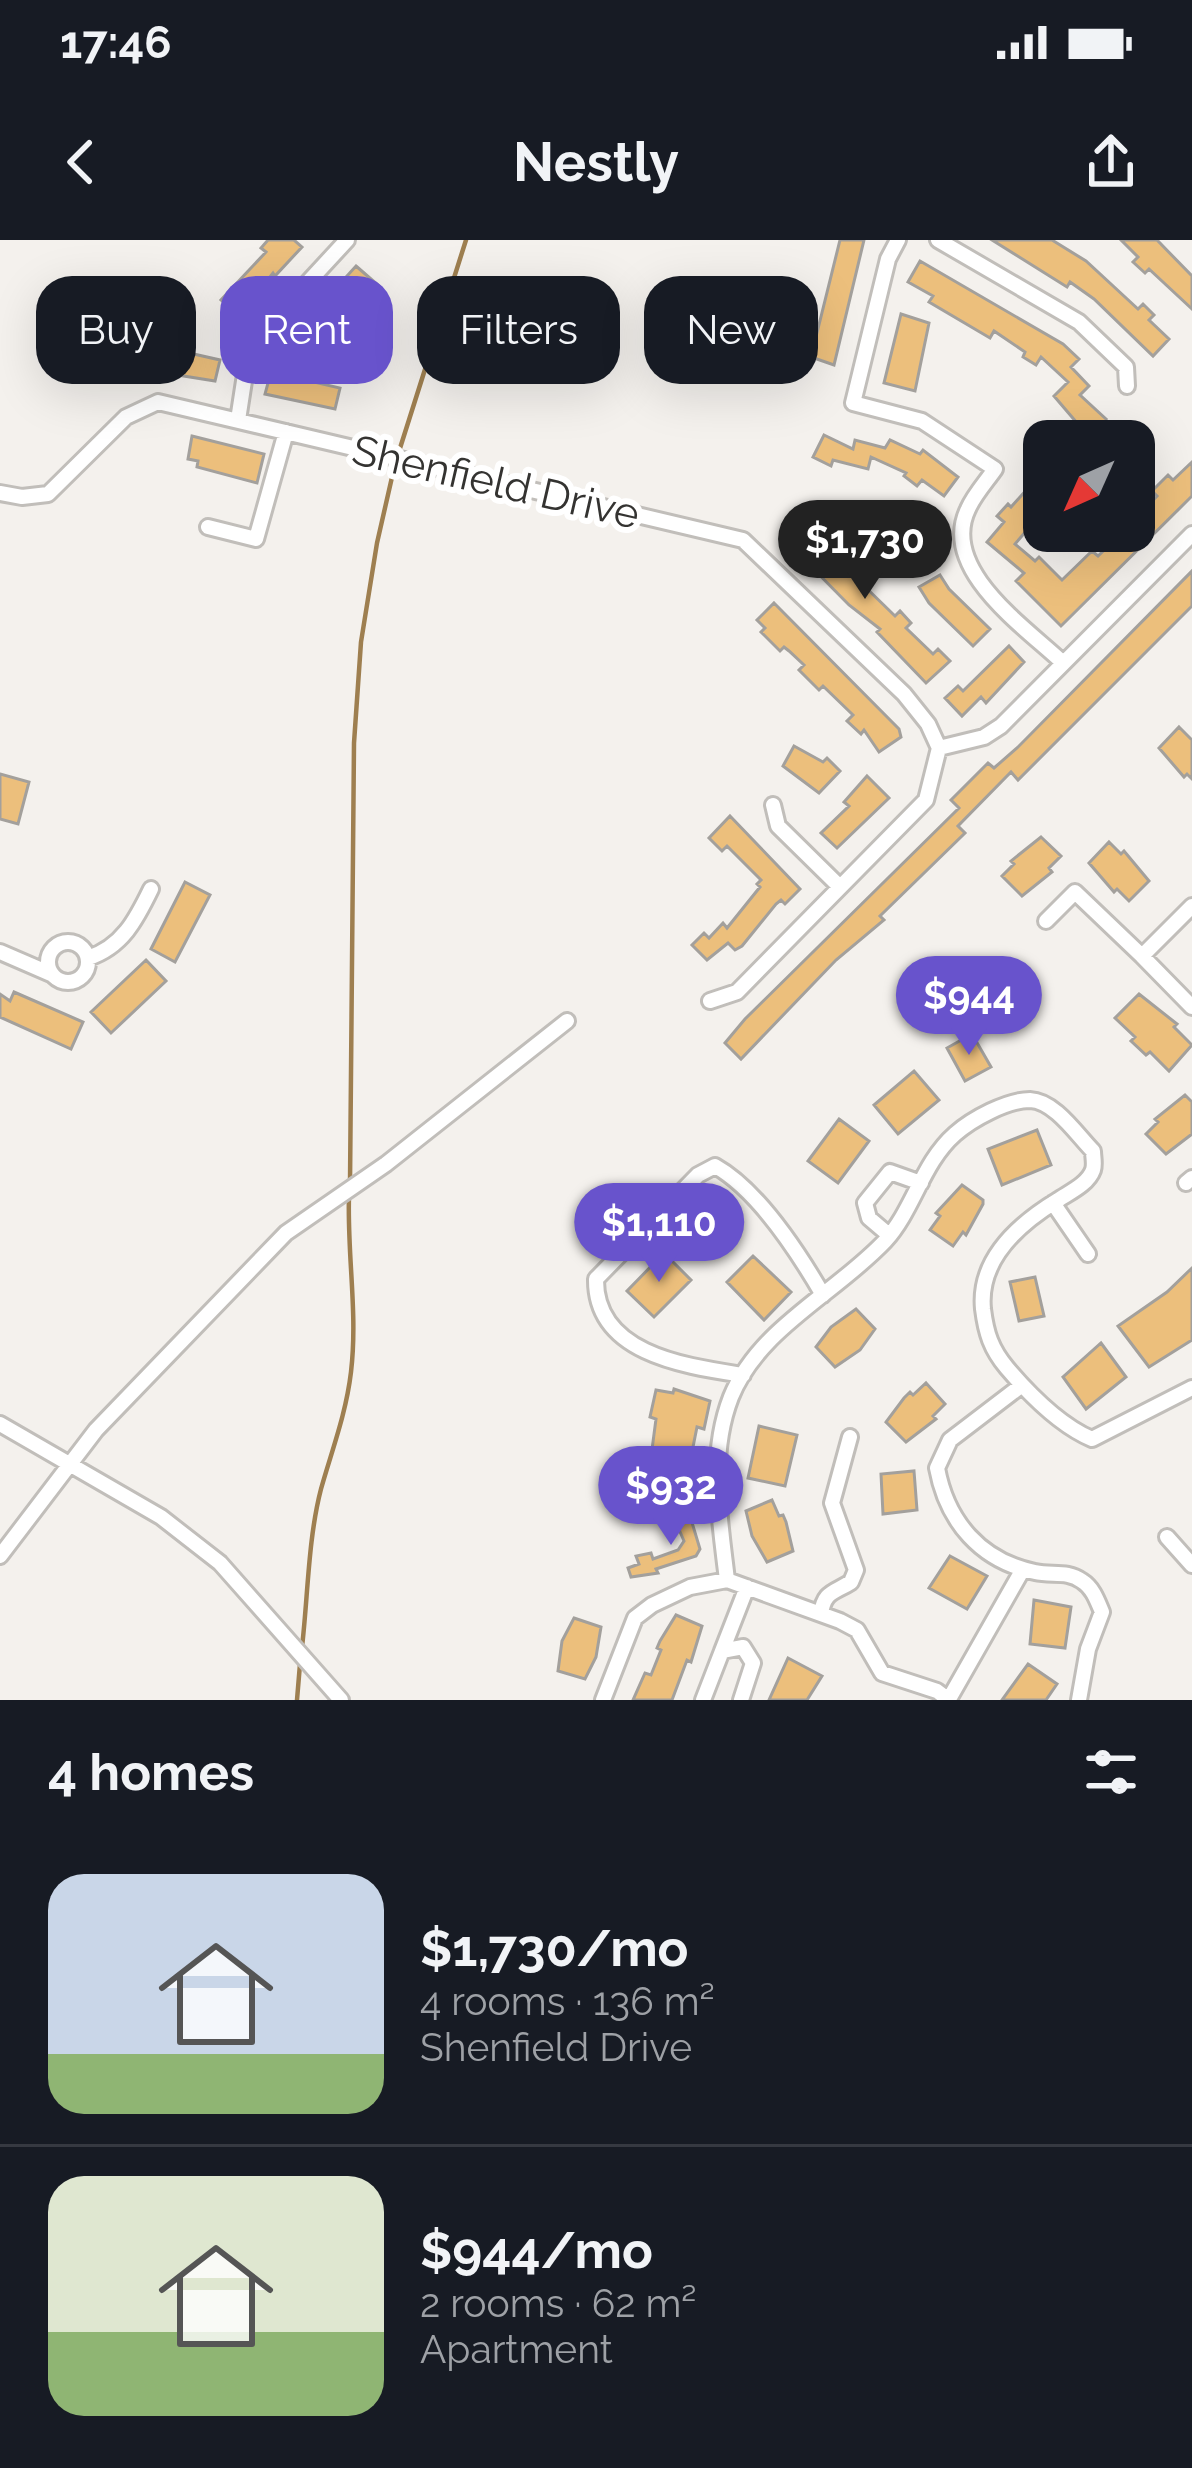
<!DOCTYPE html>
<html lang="en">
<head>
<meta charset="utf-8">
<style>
  body { margin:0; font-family:Raleway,sans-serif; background:#242831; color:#f1f3f6; height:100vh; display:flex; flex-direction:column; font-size:45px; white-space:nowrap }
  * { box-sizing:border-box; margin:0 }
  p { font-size:39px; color:#9ea1a6 }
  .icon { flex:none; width:66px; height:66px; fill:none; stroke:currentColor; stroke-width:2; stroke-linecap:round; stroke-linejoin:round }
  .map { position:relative; height:1460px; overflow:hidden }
  .sheet { display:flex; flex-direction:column; background:#171b24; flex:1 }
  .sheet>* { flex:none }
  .guide { position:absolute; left:36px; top:36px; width:1122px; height:108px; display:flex; gap:24px }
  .needle { width:78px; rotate:225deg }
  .fabs { position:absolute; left:1023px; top:180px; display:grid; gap:24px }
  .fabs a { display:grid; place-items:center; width:132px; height:132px; border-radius:24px; background:#171b24; box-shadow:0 12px 48px #0002; font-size:60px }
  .price { position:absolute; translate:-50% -102px; padding:0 27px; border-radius:42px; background:#6853cc; color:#fff; font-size:39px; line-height:78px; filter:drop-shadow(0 3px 6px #0008) }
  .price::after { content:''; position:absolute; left:50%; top:72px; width:36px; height:27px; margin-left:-18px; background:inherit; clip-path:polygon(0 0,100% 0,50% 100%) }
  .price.active { background:#222; color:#fff }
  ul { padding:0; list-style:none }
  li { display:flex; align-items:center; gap:36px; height:300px; padding:0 48px }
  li+li { border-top:3px solid #363941 }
  li span { display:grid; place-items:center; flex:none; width:336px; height:240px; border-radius:36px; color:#555 }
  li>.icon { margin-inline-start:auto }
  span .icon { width:144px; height:144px; fill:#fffc; stroke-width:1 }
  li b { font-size:51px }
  h2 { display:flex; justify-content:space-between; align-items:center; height:144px; padding:0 48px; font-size:51px }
  .pill { padding:0 42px; border-radius:36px; background:#171b24; box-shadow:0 12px 48px #0002; font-size:42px; line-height:108px }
  .pill.active { background:#6853cc; color:#fff }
  .status { display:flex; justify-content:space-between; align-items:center; height:84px; padding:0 60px; background:#171b24; direction:ltr }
  .status svg { height:33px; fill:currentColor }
  header { display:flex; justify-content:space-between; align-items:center; height:156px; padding:0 48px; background:#171b24; font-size:54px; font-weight:700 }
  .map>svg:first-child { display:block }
</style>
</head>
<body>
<div class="status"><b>17:46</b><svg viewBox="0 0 49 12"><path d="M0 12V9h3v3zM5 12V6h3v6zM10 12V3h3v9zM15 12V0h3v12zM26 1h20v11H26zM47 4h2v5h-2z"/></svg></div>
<header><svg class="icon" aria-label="back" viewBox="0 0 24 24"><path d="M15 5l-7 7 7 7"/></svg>Nestly<svg class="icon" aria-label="share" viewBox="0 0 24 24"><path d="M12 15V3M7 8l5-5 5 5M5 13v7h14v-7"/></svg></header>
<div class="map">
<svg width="1192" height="1460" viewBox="0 0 1192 1460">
  <rect width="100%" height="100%" fill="#f4f1ed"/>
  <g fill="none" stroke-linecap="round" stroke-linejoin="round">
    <!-- stream -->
    <path stroke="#9e7f50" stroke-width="4.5" d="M350,944l4,-441 7,-101 16,-99 18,-79 71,-224
      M302,1407c6,-51 6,-108 19,-158 11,-39 25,-75 30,-117 7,-59 -4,-117 -2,-176
      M297,1460l3,-36"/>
  </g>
  <!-- building -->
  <path fill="#ecbf7c" stroke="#a3a09c" stroke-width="3" d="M268,0h26l8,7 -27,29 -2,-3 -34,43 -18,-16 45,-48 -5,-4z
    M840,0h24l-30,125 -23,-8z
    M992,0h60l34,21 52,48 5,-5 11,11 -5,5 20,19 -16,17 -59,-57 -24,-17 -3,5z
    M1121,0h36l35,36v33l-43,-40 -4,4 -12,-11 5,-5z
    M920,21l143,83 16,15 -8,8 18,19 -9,9 26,24 -17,18 -35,-41 14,-14 -27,-25 -5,8 -13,-8 2,-5 -31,-21 -4,7 -61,-36 4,-6 -25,-14z
    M356,26l23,20 -50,55 -11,8 -5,-4 -7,8 -16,-14z
    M901,74l28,9 -14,68 -31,-8z
    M176,110l44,10 -5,21 -44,-7z
    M271,132l69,16 -5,21 -70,-15z
    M824,195l29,14 2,-9 30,8 5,-8 30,14 3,-4 35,27 -14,19 -22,-16 -5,6 -13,-10 2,-3 -35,-16 -3,12 -35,-9 -2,6 -18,-9z
    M192,196l72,18 -7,29 -60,-16 1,-6 -10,-2z
    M1192,222v34l-131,130 -45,-45 8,-8 -37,-31 17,-20 -7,-6 11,-12 3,3 18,-20 15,12v21l-5,-4 -24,28 20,17 4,-4 23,23 30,-29 6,5 26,-25h10v-10l23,-25 -5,-5 16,-16 5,5z
    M799,280l19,20 6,-5 11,11 -5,5 25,26 40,39 5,-5 11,12 -5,5 27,26 5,-5 12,12 -24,22 -49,-51 3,-3 -31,-24 -67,-68z
    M1192,331v35l-174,174 -7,-8 -53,54 7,7 -85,83 4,4 -48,40 -95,99 -16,-16 20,-24 214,-211 -8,-8 37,-37 6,5 23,-20z
    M940,335l9,14 41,40 -17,17 -44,-43 -10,-16z
    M774,363l125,126 2,8 -22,15 -15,-22 -3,4 -14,-13 6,-6 -30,-29 -4,4 -20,-20 5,-5 -15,-14 -5,-4 -4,4 -19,-19 4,-4 -8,-8z
    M1009,406l15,16 -38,41 -5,-6 -19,19 -17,-18 13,-12 5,5z
    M1179,487l13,13v39l-5,-5 -3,3 -25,-29z
    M794,506l29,16 4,-4 13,13 -21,22 -36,-27z
    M0,534l29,8 -11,42 -18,-5z
    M867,536l22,22 -52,50 -16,-15 28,-27 -5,-4z
    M730,576l70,73 -15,15 -4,-4 -5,4 -34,42 -7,4 -7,-7 -21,17 -15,-15 12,-12 5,5 14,-15 4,5 33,-41 -3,-3 4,-4 -34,-34 -5,5 -13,-13z
    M1041,597l20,19 -12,12 3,4 -30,24 -20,-20 12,-12 -3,-3z
    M1109,602l12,12 3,-3 25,30 -20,20 -12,-12 -3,3 -25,-29z
    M185,642l25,13 -35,67 -24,-13z
    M146,720l20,21 -55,52 -20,-21z
    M14,752l69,30 -12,27 -71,-32v-23l10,7z
    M1139,754l38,30 -3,3 18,18 -23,26 -19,-19 -4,3 -15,-14 4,-4 -20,-19z
    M972,794l19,33 -26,14 -18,-33z
    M914,831l25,29 -41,34 -24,-29z
    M1185,855l7,7v32l-26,20 -20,-20 12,-12 -3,-3z
    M839,879l30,22 -31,42 -30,-22z
    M1037,890l14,35 -49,20 -14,-36z
    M962,945l21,15v4l-17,31 -3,-3 -10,14 -23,-16 10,-14 -4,-3z
    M664,1013l27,27 -37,37 -27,-26z
    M753,1016l38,36 -27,28 -37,-38z
    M1192,1028v72l-43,27 -31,-41 49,-34z
    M1035,1037l9,39 -25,5 -9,-39z
    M856,1069l19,20 -15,21 -25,17 -19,-20 15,-20z
    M1101,1103l25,34 -40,32 -23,-32z
    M926,1143l19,21 -12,12 3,3 -30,23 -20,-20 18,-24 6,-6 3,3z
    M674,1149l36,12 -6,28 -7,-2 -12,60 -37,-7 8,-61 -6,-2 6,-27 17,3z
    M759,1186l38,9 -12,51 -37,-8z
    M914,1231l3,39 -34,4 -2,-40z
    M772,1260l7,16 4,-1 3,7 7,29 -26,11 -15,-26 -6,-25z
    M687,1266l13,43 -4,7 -40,13 2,4 -27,4 -3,-9 11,-4 -3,-8 15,-3 2,6 25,-9 6,-9 -13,-30z
    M950,1316l37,20 -20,33 -38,-21z
    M1034,1360l37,7 -6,41 -35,-4z
    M676,1375l26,11 -11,36 -4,-2 -15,40h-39l12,-27 6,2 10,-25 -4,-2 3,-7z
    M574,1378l27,9 -5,30 -11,22 -27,-8 4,-30z
    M788,1418l34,18 -15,24h-38z
    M1028,1424l29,20 -11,16h-44z"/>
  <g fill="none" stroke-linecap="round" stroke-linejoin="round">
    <defs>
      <path id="minor" d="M898,0l-10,19 -35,144 69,18 73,48c-9,13 -21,26 -27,40 -29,60 57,118 94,153
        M938,0l141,82 47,45 1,19
        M238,180l8,-52 17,-37 84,-91
        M0,253l22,4 26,-3 78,-77 32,-15 585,138 161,154 24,30 11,24
        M208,287l48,12 30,-107
        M773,565l5,21 62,61
        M1192,666l-50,50 50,51
        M1046,681l29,-29 67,64
        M48 722a20 20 0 1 1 40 0a20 20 0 1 1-40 0Z
        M0,712l51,22
        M88,718c34,-11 48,-38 63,-69
        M710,761l27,-9 189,-192 13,-52 45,-11 17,-11 191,-192
        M1186,943l6,-5
        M1053,963l35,51
        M889,995l-20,-17 -4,-15 25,-31 31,11
        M743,1135c-58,-9 -148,-21 -147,-96l102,-104 17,-9c43,24 83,86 108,129
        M1022,1145l-72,55 -13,28c10,54 44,93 98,104 17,4 32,-2 47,9 11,7 15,19 20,31l-14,37 -9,51
        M0,1184l161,93 59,46 121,137
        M1167,1297l25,28
        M0,1316l96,-126 190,-197 100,-69 181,-143
        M727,1340c-7,-61 -19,-124 4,-183 28,-69 104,-103 154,-156 29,-32 37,-78 70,-107 17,-15 52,-34 75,-34 25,1 47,35 63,51 0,6 2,13 0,19 -5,14 -23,22 -35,30 -38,23 -80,58 -75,109 3,24 8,40 24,59 23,27 52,57 85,71l100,-51
        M821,1374c3,-23 13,-21 30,-32l5,-12 -24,-67 18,-66
        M722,1411l25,-64
        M949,1459l74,-130
        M603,1460l32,-82 17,-13 38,-18 37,-7 113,41 17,9 25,43 55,18 12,9
        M703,1460l19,-49 21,-4 10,16 -12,37"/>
    </defs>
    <!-- minor casing -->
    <use href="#minor" stroke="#c1beba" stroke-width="20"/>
    <!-- minor -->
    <use href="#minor" stroke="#fff" stroke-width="14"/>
  </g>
  <g text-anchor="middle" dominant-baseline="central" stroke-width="12" stroke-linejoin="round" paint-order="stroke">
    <!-- street labels -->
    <g font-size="42" fill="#343331" stroke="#fff">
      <text transform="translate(496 242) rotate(13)">Shenfield Drive</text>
    </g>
  </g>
</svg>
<div class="fabs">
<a><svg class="needle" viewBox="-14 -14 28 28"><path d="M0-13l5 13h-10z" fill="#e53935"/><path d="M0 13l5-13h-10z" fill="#9ea1a6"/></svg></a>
</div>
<b class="price active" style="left:865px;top:362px">$1,730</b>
<b class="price" style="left:969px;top:818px">$944</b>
<b class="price" style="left:659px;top:1045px">$1,110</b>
<b class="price" style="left:671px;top:1308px">$932</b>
<div class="guide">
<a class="pill">Buy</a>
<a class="pill active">Rent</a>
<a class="pill">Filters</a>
<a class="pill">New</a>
</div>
</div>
<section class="sheet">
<h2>4 homes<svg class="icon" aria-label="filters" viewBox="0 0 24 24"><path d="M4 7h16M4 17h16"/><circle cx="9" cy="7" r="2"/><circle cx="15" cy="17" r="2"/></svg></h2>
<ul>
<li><span style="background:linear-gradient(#c9d6e8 75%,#8fb573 0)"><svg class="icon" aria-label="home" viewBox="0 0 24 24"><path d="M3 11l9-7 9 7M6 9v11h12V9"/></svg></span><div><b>$1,730/mo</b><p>4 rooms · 136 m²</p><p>Shenfield Drive</p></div></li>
<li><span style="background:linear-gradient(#dfe7d0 65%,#8fb573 0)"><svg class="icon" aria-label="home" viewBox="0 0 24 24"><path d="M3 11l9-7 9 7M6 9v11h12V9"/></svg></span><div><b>$944/mo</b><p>2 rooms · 62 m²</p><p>Apartment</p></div></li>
</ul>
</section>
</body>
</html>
